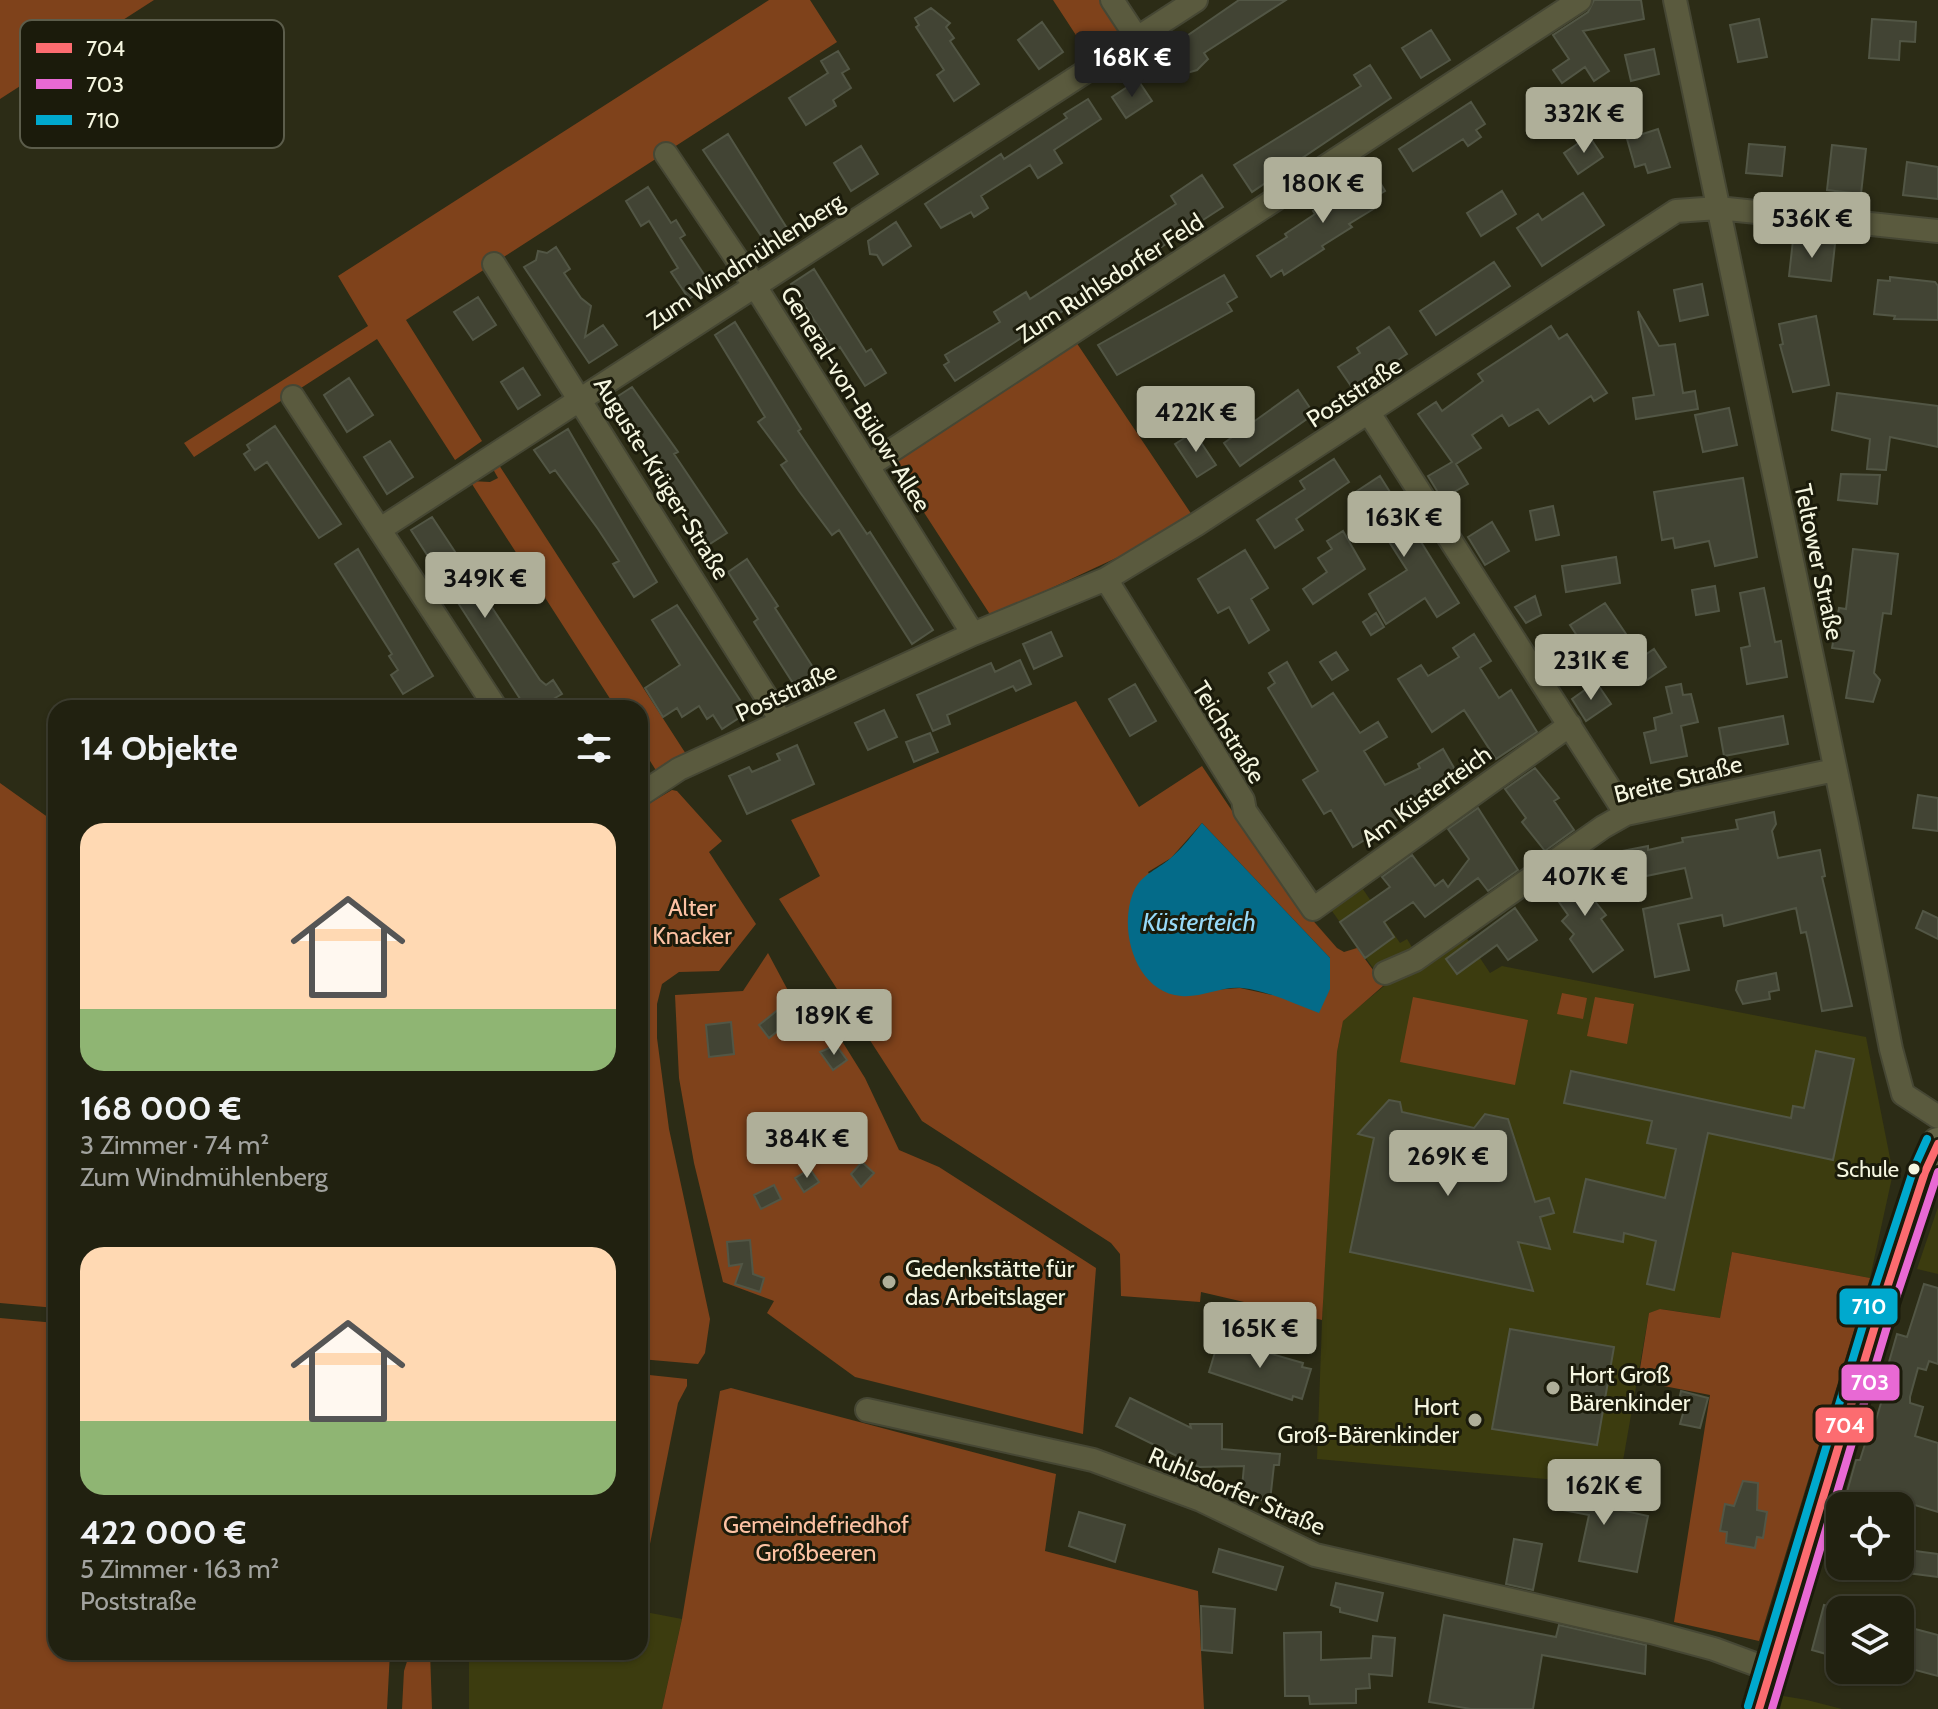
<!DOCTYPE html>
<html lang="de">
<head>
<meta charset="utf-8">
<style>
  body { margin:0; font-family:Cabin,sans-serif; background:#2d2e1e; color:#f1f3f6; height:100vh; display:flex; flex-direction:column; font-size:30px; white-space:nowrap }
  * { box-sizing:border-box; margin:0 }
  p { font-size:26px; color:#a2a39f }
  .icon { flex:none; width:44px; height:44px; fill:none; stroke:currentColor; stroke-width:2; stroke-linecap:round; stroke-linejoin:round }
  .map { position:relative; flex:1; overflow:hidden }
  .drawer { position:absolute; left:48px; top:700px; width:600px; height:960px; display:flex; flex-direction:column; background:#212110; border-radius:24px; box-shadow:0 2px 6px #0004,0 0 0 2px #3e3e30 }
  .drawer>* { flex:none }
  .fabs { position:absolute; left:1826px; top:1492px; display:grid; gap:16px }
  .fabs a { display:grid; place-items:center; width:88px; height:88px; border-radius:16px; background:#212110; box-shadow:0 2px 6px #0004,0 0 0 2px #3e3e30; font-size:40px }
  .price { position:absolute; translate:-50% -68px; padding:0 18px; border-radius:8px; background:#afaf99; color:#111; font-size:26px; line-height:52px; filter:drop-shadow(0 2px 4px #0008) }
  .price::after { content:''; position:absolute; left:50%; top:48px; width:24px; height:18px; margin-left:-12px; background:inherit; clip-path:polygon(0 0,100% 0,50% 100%) }
  .price.active { background:#222; color:#fff }
  ul { padding:0; list-style:none }
  li { display:grid; align-content:center; gap:16px; height:424px; padding:0 32px }
  li span { display:grid; place-items:center; height:248px; border-radius:24px; color:#555 }
  li>.icon { margin-inline-start:auto }
  span .icon { width:144px; height:144px; fill:#fffc; stroke-width:1 }
  li b { font-size:34px }
  h2 { display:flex; justify-content:space-between; align-items:center; height:96px; padding:0 32px; font-size:34px }
  .map>svg:first-child { display:block }
</style>
</head>
<body>
<div class="map">
<svg width="1938" height="1709" viewBox="0 0 1938 1709">
  <rect width="100%" height="100%" fill="#2c2c16"/>
  <!-- built -->
  <path fill="#3c3c0f" d="M1360,885l40,58 7,-4 9,15 -40,18 -47,-65z
    M1466,937l24,36 12,-7 364,71 27,136 -23,105 -138,-26 -12,66 -59,-9 -12,4 -31,176 -72,-10 -229,-20 6,-164 14,-243 6,-32 52,-43z
    M1938,1207v67l-21,-5z
    M640,1611l42,8 -20,90h-193v-57h171z
    M1783,1696l24,4 35,9h-62z"/>
  <!-- green -->
  <path fill="#7f421b" fill-rule="evenodd" d="M0,0h154l-154,99z
    M769,0h41l27,42 -431,278 76,121 -27,19 -78,-121 -183,118 -10,-14 184,-117 -30,-50z
    M1053,0h48l19,30 -33,22z
    M1076,342l120,179 -205,95 -99,-153z
    M497,462l189,292 -29,18 -17,-27v-37h-24l-146,-227 20,1 8,-4 -5,-9z
    M1076,701l63,106 63,-41 79,118 56,64 7,4 13,-4 27,37 -41,36 -6,31 -15,268 -121,-28 -1,10 -79,-6 -1,-42 -9,-11 -189,-122 -143,-222 41,-23 -29,-56zM1202,823l128,135 -58,37 -32,-7 -27,2 -65,-118 23,-14z
    M0,783l56,40v485l-56,-5z
    M672,790l5,1 45,50 -13,11 47,72 -37,47 -40,1 -17,12 -5,20v34l12,91 41,190 -5,34 -7,11 -58,-5v-550z
    M768,953l32,60 17,-12 48,77 34,72 40,17 157,101 -13,166 -228,-57 -88,-64 7,-12 -51,-19 -29,-119 -15,-85 -4,-83 68,-4z
    M1562,993l25,5 -4,21 -26,-5z
    M1413,997l115,23 -13,65 -115,-23z
    M1595,997l39,7 -7,40 -40,-8z
    M1732,1252l138,26 -111,363 -85,-19 36,-227 -72,-14 11,-68 11,-4 60,9z
    M0,1318l56,5v329h334l-3,57h-387z
    M640,1374l47,5v7l-9,17 -31,156 -7,9z
    M731,1388l325,86 -11,77 153,40 6,118h-542l20,-90 38,-228z
    M410,1652h20l2,57h-30l2,-38z"/>
  <!-- water -->
  <path fill="#046b89" d="M1202,823l128,135v31l-11,24c-25,-9 -50,-22 -77,-25 -20,-2 -41,10 -61,8 -45,-4 -63,-65 -48,-103 8,-20 27,-24 40,-37 11,-10 20,-22 29,-33z"/>
  <!-- building -->
  <path fill="#424434" stroke="#525645" stroke-width="2" d="M1239,0h47l-82,53 4,6 -11,11 -10,3 -17,-4 1,-9 -6,-9z
    M1594,0h47l3,19 -61,12 26,40 -15,10 -9,-14 -23,16 -9,-13 16,-11 -16,-24 35,-23z
    M931,8l19,15 -4,4 8,11 -4,3 29,43 -25,17 -17,-26 7,-5 -28,-43 3,-2 -4,-7z
    M1759,19l8,38 -29,5 -8,-37z
    M1872,19l44,3 -1,20 -15,-1 -1,19 -30,-2z
    M1042,22l21,30 -24,17 -21,-29z
    M1431,30l19,30 -29,18 -19,-30z
    M1654,49l5,25 -28,7 -6,-26z
    M838,51l11,18 -7,4 9,15 -18,12 3,6 -30,19 -17,-27 39,-25 -7,-12z
    M1370,65l21,33 -139,94 -18,-27 127,-79 -7,-11z
    M1138,80l14,21 -26,17 -14,-21z
    M1088,99l13,20 -47,31 8,13 -24,15 -8,-13 -49,31 7,12 -14,9 -3,-5 -30,16 -16,-24 76,-50 3,5 63,-41 -3,-4z
    M1471,102l14,22 -9,6 5,7 -13,9 -5,-7 -50,32 -14,-22z
    M1658,129l12,38 -22,6 -3,-9 -10,3 -8,-28z
    M728,134l62,99 -22,13 -65,-96z
    M1589,136l14,21 -25,17 -14,-21z
    M1749,144l36,3 -3,29 -36,-3z
    M1832,145l34,4 -5,45 -34,-4z
    M861,146l17,28 -27,17 -17,-28z
    M1907,162l31,5v32l-35,-4z
    M1372,169l13,22 -10,6 5,8 -31,19 3,3 -30,19 2,3 -40,26 -2,-5 -11,7 -14,-21 30,-19 -2,-3 30,-20 -2,-3z
    M1202,175l21,32 -268,174 -11,-16 5,-3 -4,-7 55,-33 -6,-10 32,-20 4,7 146,-95 -5,-8z
    M648,187l23,36 5,-3 9,15 -5,3 31,47 -22,14 -18,-27 7,-4 -29,-47 -8,5 -15,-25z
    M1502,191l14,23 -35,22 -14,-23z
    M1583,193l21,32 -62,41 -25,-38 21,-14 4,6z
    M896,222l15,24 -28,19 -6,-10 -7,-1 -2,-13z
    M1793,240l42,4 -4,37 -42,-5z
    M556,247l14,22 -6,4 17,25 10,8 -6,31 18,-12 14,20 -28,18 -65,-96 12,-7 2,-9 9,2z
    M1494,262l16,24 -74,49 -16,-24z
    M814,269l52,83 5,-3 15,24 -21,13 -25,-39 -6,4 -43,-67z
    M1224,275l13,22 -10,6 5,8 -115,64 -19,-30z
    M1890,277l45,5 3,4v34l-44,-1 1,-3 -21,-2 4,-34 12,1z
    M1702,284l6,31 -28,6 -6,-31z
    M478,297l18,28 -23,15 -19,-28z
    M1638,311l21,35 16,-2 8,49 12,-2 3,18 -62,10 -3,-21 21,-3z
    M1816,316l13,69 -36,7 -13,-47 3,-1 -4,-20z
    M735,322l66,107 -3,2 69,103 3,-2 63,98 -21,14 -73,-114 -7,5 -33,-44 -18,-26 6,-4 -29,-39 7,-5 -50,-82z
    M1551,326l8,13 8,-5 40,59 -13,8 -3,-5 -42,28 -11,-15 -29,17 -7,-11 -30,20 9,13 -25,16 12,20 -26,15 -14,-23 24,-14 -34,-48 18,-12 6,9 41,-30 -5,-7z
    M1389,327l18,27 -54,35 -15,-22 22,-14 -3,-5z
    M523,368l17,27 -22,14 -17,-27z
    M349,378l24,37 -26,17 -23,-37z
    M632,387l46,65 -4,2 53,79 -22,14 -93,-147z
    M1298,390l16,24 -74,52 -16,-23z
    M1837,393l101,13v41l-48,-10 -4,33 -19,-1 3,-30 -38,-9z
    M1729,408l8,37 -34,7 -8,-37z
    M275,426l66,98 -22,14 -52,-76 -12,8 -11,-16 6,-4 -3,-5z
    M568,429l89,153 -23,15 -21,-33 6,-3 -21,-32 -43,-59 -5,3 -16,-23z
    M1194,432l22,33 -19,12 -22,-33z
    M390,441l23,36 -26,17 -23,-37z
    M1334,459l15,23 -53,37 7,11 -28,18 -18,-28 48,-31 -5,-8z
    M1841,474l39,1 -3,29 -39,-4z
    M1380,476l79,127 -22,14 -12,-19 -39,26 -17,-30 38,-24 -30,-47 -6,4 -9,-13 7,-5 -12,-18z
    M1743,478l14,79 -42,9 -6,-25 -34,7 -2,-10 -11,2 -8,-48z
    M1553,506l6,29 -23,5 -6,-29z
    M432,517l108,163 6,5 7,-5 9,14 -7,4 6,10h-35l-115,-178z
    M1492,522l17,29 -24,14 -17,-28z
    M1343,531l22,38 -52,35 -10,-15 24,-17 -9,-14 14,-9 -5,-8z
    M358,549l75,127 -30,18 -12,-19 7,-5 -9,-14 3,-2 -57,-90z
    M1853,549l45,5 -7,60 -8,-1 -9,60 6,7 -7,22 -27,-4 8,-47 -22,-3 7,-40 7,1z
    M1245,550l23,38 -17,11 18,31 -20,13 -20,-36 -11,6 -20,-34z
    M1616,557l4,26 -54,9 -4,-26z
    M747,559l31,47 -3,2 50,78 -16,-3 -11,8 -44,-69 4,-3 -30,-47z
    M1715,586l4,25 -23,4 -4,-25z
    M1764,588l11,54 6,-1 6,36 -40,7 -6,-36 9,-2 -10,-53z
    M1535,596l6,19 -15,8 -11,-16z
    M1605,603l21,31 -35,23 -21,-32z
    M677,605l71,107 -26,17 -9,-14 -6,4 -8,-13 -17,11 -5,-9 -14,9 -18,-29 35,-23 -28,-45z
    M1376,613l8,14 -13,8 -8,-13z
    M1051,632l11,24 -28,13 -11,-25z
    M1474,634l17,27 -11,7 19,30 12,-8 26,42 -41,27 -32,-49 -32,22 -34,-53 23,-14 7,11 31,-19 -6,-9z
    M1654,649l12,18 -24,16 -12,-18z
    M1336,652l12,18 -16,10 -12,-18z
    M1020,660l11,24 -15,7 -3,-5 -66,29 3,9 -17,7 -16,-36 74,-32 4,9z
    M1287,662l25,45 21,-14 27,40 18,-11 9,15 -23,14 21,34 35,-17 -2,-4 25,-15 14,24 -37,22 4,6 -11,9 -60,37 -22,-37 -7,4 -21,-34 15,-9 -50,-83 7,-5 -6,-10z
    M1596,682l15,22 -25,17 -14,-22z
    M1135,684l21,37 -26,15 -21,-37z
    M1681,684l2,11 8,-1 7,28 -17,4 6,30 -36,7 -7,-30 12,-3 -2,-12 18,-5 -6,-26z
    M884,710l13,27 -29,13 -13,-27z
    M1783,716l5,28 -64,12 -5,-28z
    M930,733l8,19 -24,10 -8,-20z
    M797,745l17,39 -67,30 -18,-38 20,-9 3,5 28,-12 -3,-6z
    M1535,768l24,30 -5,3 20,29 -29,21 -23,-29 4,-4 -21,-29z
    M1918,795l20,3v33l-25,-3z
    M1478,808l40,62 -30,21 -10,-13 -53,39 -12,-15 -29,20 10,15 -29,21 -25,-36 50,-35 -8,-10 30,-22 23,31 8,-6 5,7 21,-28 -21,-30z
    M1774,812l2,12 -4,7 6,27 42,-8 5,26 -3,1 30,129 -30,5 -13,-66 -3,-13 -5,1 -5,-25 -72,18 -2,-11 -44,9 11,46 -34,7 -12,-68 49,-11 -7,-30 -58,12 -5,-29 26,-5v4l35,-8 -1,-4 56,-9 -2,-9z
    M1576,863l24,32 -6,5 12,15 -5,4 22,31 -30,22 -23,-33 4,-5 -12,-13 6,-6 -21,-30z
    M1515,908l22,32 -29,20 -11,-15 -40,29 -11,-15z
    M1923,911l15,7v21l-22,-11z
    M1776,973l3,17 -10,2 1,7 -27,5 -7,-14 2,-9z
    M779,1009l10,13 -20,16 -10,-13z
    M731,1022l3,32 -25,3 -3,-32z
    M836,1045l11,15 -14,10 -13,-18z
    M1816,1051l38,8 -21,101 -125,-27 -34,157 -27,-6 9,-43 -32,-8 -1,9 -49,-10 12,-53 79,19 11,-49 -29,-6 5,-22 -88,-18 7,-32 220,47 2,-12 11,2z
    M1389,1100l11,2 2,10 72,16 11,-14 23,5 27,83 14,-4 5,15 -14,4 10,32 -32,-7 15,49 -183,-39 24,-114 -16,-4z
    M862,1162l12,11 -13,14 -10,-13z
    M810,1169l9,13 -15,10 -9,-14z
    M774,1185l7,14 -20,10 -7,-14z
    M750,1240l3,34 11,4 -4,14 -25,-8 7,-20 -13,2 -2,-24z
    M1924,1284l14,4v76l-9,-3 -3,9 -8,-2 -8,29v6l13,4 -8,29 23,7v69l-43,-13 -2,7h-50l13,-46h4l12,-38 3,1 16,-53 -4,-1 10,-35 10,3z
    M1510,1329l104,18 -17,98 -105,-16z
    M1219,1339l84,24 -1,4 9,2 -9,30 -9,-3 -1,4 -83,-28z
    M1681,1391l27,7 -8,30 -20,-4 4,-14 -7,-1z
    M1130,1398l61,30 -1,-4h32v25l58,5 -1,11h-5l-4,36 -29,-3 3,-32 -45,1 -83,-41z
    M1557,1481l49,9 -3,16 45,10 -11,56 -58,-11 10,-46 -37,-7z
    M1743,1481l15,2 -1,27 10,2 -4,26 -6,-1 -2,11 -29,-5 1,-11 -7,-1 5,-27 9,2z
    M1079,1512l46,13 -10,37 -46,-16z
    M1514,1539l28,5 -9,46 -27,-6z
    M1219,1549l64,18 -7,23 -63,-18z
    M1900,1549l38,5v23l-38,-5z
    M1336,1583l47,10 -6,28 -37,-9v-4l-9,-3z
    M1824,1605l16,4v49l-28,-8z
    M1201,1606l34,3 -3,44 -30,-3z
    M1444,1615l112,22 3,-12 87,20 -1,29 -103,-19 -9,54h-62l-42,-7z
    M1900,1625l38,10v41l-38,-10z
    M1321,1632v28l50,-2 2,-22 22,2 -3,38 -23,-2 1,14 -14,1v14l-46,1 -1,-8h-24l-1,-63z"/>
  <g fill="none" stroke-linecap="round" stroke-linejoin="round">
    <defs>
      <path id="street" d="M1112,0l25,38
        M1675,0l172,824 44,225 12,45 35,23
        M666,154l89,132 218,348
        M494,264l288,458
        M293,397l203,311
        M1369,413l257,401
        M868,466l712,-466
        M382,528l814,-528
        M1106,579l137,221 2,11 68,98 257,-184
        M640,795l39,-26 294,-135 133,-55 91,-55 479,-313 42,-3 220,23
        M1385,973l30,-13 188,-133 23,-13 209,-44
        M867,1410l226,50 108,40 114,55 336,77 63,17 57,21"/>
      <path id="secondary" d="M1759,1709l122,-403 44,-134 13,-28"/>
    </defs>
    <!-- street casing -->
    <use href="#street" stroke="#464734" stroke-width="26"/>
    <!-- secondary casing -->
    <use href="#secondary" stroke="#464734" stroke-width="36"/>
    <!-- street -->
    <use href="#street" stroke="#5a5a3e" stroke-width="22"/>
    <!-- secondary -->
    <use href="#secondary" stroke="#656547" stroke-width="32"/>
    <defs>
      <path id="bus-1" d="M1759,1709l122,-403 44,-134 13,-28"/>
      <path id="bus-2" d="M1772,1709l120,-399 46,-138"/>
      <path id="bus-3" d="M1748,1706l122,-404 44,-134 13,-29"/>
    </defs>
    <!-- bus-1 casing -->
    <use href="#bus-1" stroke="#1b1b0b" stroke-width="14"/>
    <!-- bus-2 casing -->
    <use href="#bus-2" stroke="#1b1b0b" stroke-width="14"/>
    <!-- bus-3 casing -->
    <use href="#bus-3" stroke="#1b1b0b" stroke-width="14"/>
    <!-- bus-1 -->
    <use href="#bus-1" stroke="#fc6c70" stroke-width="8"/>
    <!-- bus-2 -->
    <use href="#bus-2" stroke="#e869d4" stroke-width="8"/>
    <!-- bus-3 -->
    <use href="#bus-3" stroke="#00a9ce" stroke-width="8"/>
  </g>
  <!-- markers -->
  <circle fill="#f5f6e0" stroke="#1b1b0b" stroke-width="3" cx="1914" cy="1169" r="7"/>
  <g fill="#afaf99" stroke="#1b1b0b" stroke-width="3">
    <circle cx="889" cy="1282" r="8"/>
    <circle cx="1553" cy="1388" r="8"/>
    <circle cx="1475" cy="1420" r="8"/>
  </g>
  <g text-anchor="middle" dominant-baseline="central" stroke-width="6" stroke-linejoin="round" paint-order="stroke">
    <!-- bus labels -->
    <g font-size="22" fill="#f5f6e0" stroke="#1b1b0b" text-anchor="end">
      <text x="1899" y="1169">Schule</text>
    </g>
    <!-- street labels -->
    <g font-size="24" fill="#f5f6e0" stroke="#1b1b0b">
      <text transform="translate(745 261) rotate(-33)">Zum Windmühlenberg</text>
      <text transform="translate(1110 278) rotate(-33)">Zum Ruhlsdorfer Feld</text>
      <text transform="translate(1354 392) rotate(-33)">Poststraße</text>
      <text transform="translate(856 399) rotate(58)">General-von-Bülow-Allee</text>
      <text transform="translate(662 478) rotate(58)">Auguste-Krüger-Straße</text>
      <text transform="translate(1819 562) rotate(78)">Teltower Straße</text>
      <text transform="translate(786 692) rotate(-25)">Poststraße</text>
      <text transform="translate(1229 732) rotate(58)">Teichstraße</text>
      <text transform="translate(1678 779) rotate(-14)">Breite Straße</text>
      <text transform="translate(1426 796) rotate(-36)">Am Küsterteich</text>
      <text transform="translate(1237 1491) rotate(23)">Ruhlsdorfer Straße</text>
    </g>
    <!-- park labels -->
    <g font-size="24" fill="#fdc2a3" stroke="#1b1b0b">
      <text x="692" y="907">Alter<tspan x="692" dy="28">Knacker</tspan></text>
      <text x="816" y="1524">Gemeindefriedhof<tspan x="816" dy="28">Großbeeren</tspan></text>
    </g>
    <!-- poi labels -->
    <g font-size="24" fill="#f5f6e0" stroke="#1b1b0b" text-anchor="start">
      <text x="905" y="1268">Gedenkstätte für<tspan x="905" dy="28">das Arbeitslager</tspan></text>
      <text x="1569" y="1374">Hort Groß<tspan x="1569" dy="28">Bärenkinder</tspan></text>
      <text x="1459" y="1406" text-anchor="end">Hort<tspan x="1459" dy="28">Groß-Bärenkinder</tspan></text>
    </g>
    <!-- water labels -->
    <g font-size="26" font-style="italic" fill="#97d9f8" stroke="#1b1b0b">
      <text x="1199" y="922">Küsterteich</text>
    </g>
  </g>
  <!-- legend -->
  <rect x="20" y="20" width="264" height="128" rx="12" fill="#1b1b0b" stroke="#5c5d4b" stroke-width="2"/>
  <rect x="36" y="43" width="36" height="10" fill="#fc6c70"/>
  <rect x="36" y="79" width="36" height="10" fill="#e869d4"/>
  <rect x="36" y="115" width="36" height="10" fill="#00a9ce"/>
  <g font-size="22" fill="#f5f6e0">
    <text x="86" y="56">704</text>
    <text x="86" y="92">703</text>
    <text x="86" y="128">710</text>
  </g>
  <g stroke="#1b1b0b" stroke-width="3">
    <rect x="1838" y="1287" width="61" height="39" rx="8" fill="#00a9ce"/>
    <rect x="1840" y="1363" width="61" height="39" rx="8" fill="#e869d4"/>
    <rect x="1814" y="1406" width="61" height="38" rx="8" fill="#fc6c70"/>
  </g>
  <g font-size="22" text-anchor="middle" font-weight="bold" fill="#fff">
    <text x="1869" y="1314">710</text>
    <text x="1870" y="1390">703</text>
    <text x="1845" y="1433">704</text>
  </g>
</svg>
<div class="fabs">
<a><svg class="icon" aria-label="locate" viewBox="0 0 24 24"><circle cx="12" cy="12" r="6"/><path d="M12 2v4M12 18v4M2 12h4M18 12h4"/></svg></a>
<a><svg class="icon" aria-label="layers" viewBox="0 0 24 24"><path d="M12 4l9 5-9 5-9-5zM3 14l9 5 9-5"/></svg></a>
</div>
<b class="price active" style="left:1132px;top:99px">168K €</b>
<b class="price" style="left:1584px;top:155px">332K €</b>
<b class="price" style="left:1323px;top:225px">180K €</b>
<b class="price" style="left:1812px;top:260px">536K €</b>
<b class="price" style="left:1196px;top:454px">422K €</b>
<b class="price" style="left:1404px;top:559px">163K €</b>
<b class="price" style="left:485px;top:620px">349K €</b>
<b class="price" style="left:1591px;top:702px">231K €</b>
<b class="price" style="left:1585px;top:918px">407K €</b>
<b class="price" style="left:834px;top:1057px">189K €</b>
<b class="price" style="left:807px;top:1180px">384K €</b>
<b class="price" style="left:1448px;top:1198px">269K €</b>
<b class="price" style="left:1260px;top:1370px">165K €</b>
<b class="price" style="left:1604px;top:1527px">162K €</b>
<section class="drawer">
<h2>14 Objekte<svg class="icon" aria-label="filters" viewBox="0 0 24 24"><path d="M4 7h16M4 17h16"/><circle cx="9" cy="7" r="2"/><circle cx="15" cy="17" r="2"/></svg></h2>
<ul>
<li><span style="background:linear-gradient(#ffd9b3 75%,#8fb573 0)"><svg class="icon" aria-label="home" viewBox="0 0 24 24"><path d="M3 11l9-7 9 7M6 9v11h12V9"/></svg></span><div><b>168 000 €</b><p>3 Zimmer · 74 m²</p><p>Zum Windmühlenberg</p></div></li>
<li><span style="background:linear-gradient(#ffd9b3 70%,#8fb573 0)"><svg class="icon" aria-label="home" viewBox="0 0 24 24"><path d="M3 11l9-7 9 7M6 9v11h12V9"/></svg></span><div><b>422 000 €</b><p>5 Zimmer · 163 m²</p><p>Poststraße</p></div></li>
</ul>
</section>
</div>
</body>
</html>
